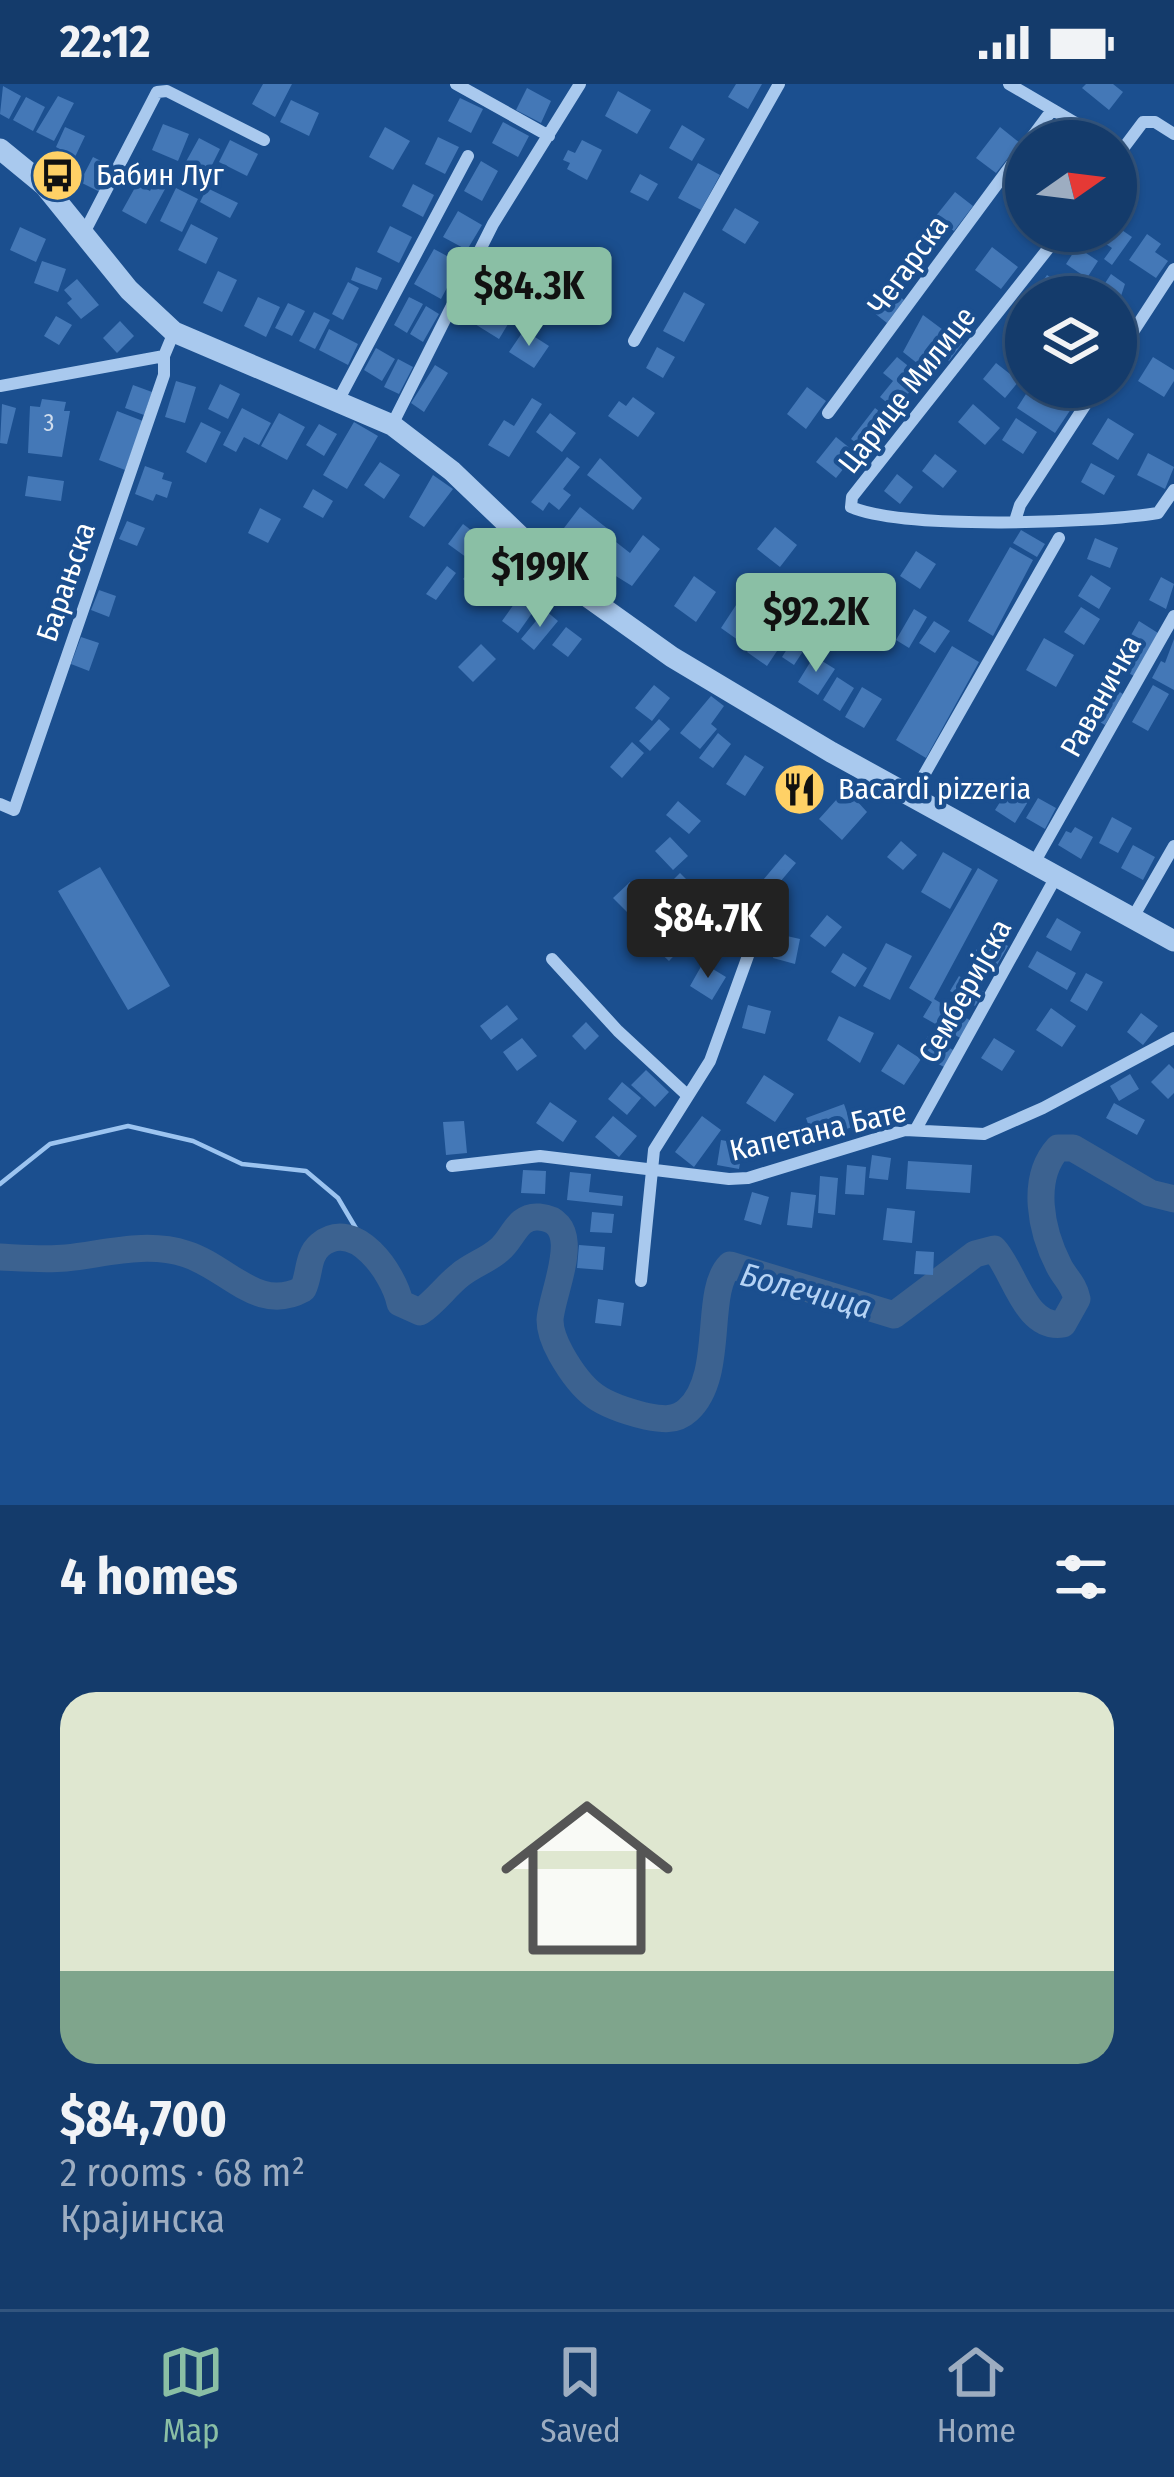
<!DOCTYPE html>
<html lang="en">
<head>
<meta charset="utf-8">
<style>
  body { margin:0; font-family:"Fira Sans Condensed",sans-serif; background:#214673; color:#f1f3f6; height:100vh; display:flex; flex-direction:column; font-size:45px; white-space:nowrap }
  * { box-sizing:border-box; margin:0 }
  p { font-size:39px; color:#9dadc1 }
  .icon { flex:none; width:66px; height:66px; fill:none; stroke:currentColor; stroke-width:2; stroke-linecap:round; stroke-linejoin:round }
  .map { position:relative; height:1421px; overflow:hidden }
  .sheet { display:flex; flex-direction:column; background:#143b6b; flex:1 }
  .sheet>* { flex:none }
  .needle { width:78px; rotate:76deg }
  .buttons { position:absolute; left:1005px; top:36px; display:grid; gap:24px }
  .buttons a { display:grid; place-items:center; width:132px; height:132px; border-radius:50%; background:#143b6b; box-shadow:0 3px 9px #0004,0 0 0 3px #33557e; font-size:60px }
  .price { position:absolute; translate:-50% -102px; padding:0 27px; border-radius:12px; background:#8abfa5; color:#111; font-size:39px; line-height:78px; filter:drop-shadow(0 3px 6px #0008) }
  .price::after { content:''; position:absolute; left:50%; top:72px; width:36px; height:27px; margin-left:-18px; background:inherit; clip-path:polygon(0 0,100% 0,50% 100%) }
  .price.on { background:#222; color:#fff }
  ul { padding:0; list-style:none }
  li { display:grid; align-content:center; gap:24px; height:636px; padding:0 60px }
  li+li { border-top:3px solid #33557e }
  li span { display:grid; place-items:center; height:372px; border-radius:36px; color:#555 }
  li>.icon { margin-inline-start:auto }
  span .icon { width:216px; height:216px; fill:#fffc; stroke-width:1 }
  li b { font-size:51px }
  h2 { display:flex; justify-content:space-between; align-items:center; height:144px; padding:0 60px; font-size:51px }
  .status { display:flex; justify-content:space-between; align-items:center; height:84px; padding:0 60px; background:#143b6b; direction:ltr }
  .status svg { height:33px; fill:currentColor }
  .tab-bar { display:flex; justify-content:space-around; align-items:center; height:168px; border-top:3px solid #33557e; background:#143b6b; font-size:33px; color:#9dadc1 }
  .tab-bar a { display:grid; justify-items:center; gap:6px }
  .tab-bar .on { color:#8abfa5 }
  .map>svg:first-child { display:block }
</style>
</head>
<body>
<div class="status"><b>22:12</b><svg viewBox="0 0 49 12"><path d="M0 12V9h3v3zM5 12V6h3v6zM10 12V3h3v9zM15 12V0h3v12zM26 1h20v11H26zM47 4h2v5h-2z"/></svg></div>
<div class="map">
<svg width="1174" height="1421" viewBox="0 0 1174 1421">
  <rect width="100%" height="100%" fill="#1b4f8f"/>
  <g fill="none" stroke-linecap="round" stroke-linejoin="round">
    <!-- stream -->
    <path stroke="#9cc4f0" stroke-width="4.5" d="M0,1100l50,-40 78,-18 65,15 49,23 64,7 32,27 29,49"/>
    <!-- river -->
    <path stroke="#3c6290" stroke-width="27" d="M0,1173c21,1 44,3 66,1 39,-4 80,-17 120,-4 42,13 72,60 117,35 7,-14 4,-33 17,-44 35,-29 74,29 80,58l20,9c16,-11 26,-26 40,-37 12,-10 28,-15 39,-25 14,-11 18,-35 40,-33 49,4 12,76 11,103 0,11 6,25 11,34 23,41 40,51 84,62 16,3 30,6 43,-6 38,-35 15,-118 42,-145l164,50 81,-61 19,-5c21,23 31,81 69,75l14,-25c-3,-15 -12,-21 -18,-33 -18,-35 -29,-87 -1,-118h15l77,45 24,6"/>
  </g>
  <!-- building -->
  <path fill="#4478b7" d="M263,0h29l-17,33 -23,-13z
    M736,0h26l-14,25 -20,-12z
    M1086,0h27l10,8 -14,18 -27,-22z
    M3,2l18,10 -12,23 -9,-5z
    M527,4l24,13 -10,22 -25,-13z
    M618,7l33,19 -14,24 -32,-18z
    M58,12l16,7 -20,38 -18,-9z
    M26,13l19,10 -12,24 -20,-11z
    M460,14l23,11 -12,24 -23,-12z
    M291,16l28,13 -10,23 -29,-14z
    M503,38l26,14 -11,21 -26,-14z
    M163,40l26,10 -11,27 -26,-11z
    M682,41l23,14 -13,22 -23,-13z
    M65,43l20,9 -10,21 -19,-10z
    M385,43l25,14 -17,29 -24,-13z
    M1000,43l20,16 -24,30 -20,-15z
    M438,53l21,10 -14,27 -20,-10z
    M199,54l21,11 -15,30 -22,-12z
    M230,56l28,14 -11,22 -28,-14z
    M582,56l20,10 -15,30 -20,-11 3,-6 -7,-3 5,-10 7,3z
    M93,73l20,10 -13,25 -20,-10z
    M481,77l17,10 -16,30 -18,-10z
    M698,79l22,12 -19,35 -23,-12z
    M160,88l11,6 -25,46 -24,-13 15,-27 13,7z
    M640,90l18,10 -10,17 -18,-9z
    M413,100l21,11 -11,22 -21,-11z
    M176,104l22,11 -16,33 -22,-11z
    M207,104l31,15 -8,15 -30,-16z
    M955,108l18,14 -19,25 -19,-14z
    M735,124l24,14 -14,22 -23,-14z
    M458,127l24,14 -15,25 -24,-13z
    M191,140l27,14 -12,26 -28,-14z
    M390,142l22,11 -13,26 -22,-11z
    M1116,142l16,11 -20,28 -8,-6 8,-11 -15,-10 5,-7h14z
    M20,143l26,12 -10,23 -26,-12z
    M1147,150l14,10 -6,8 13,9 -12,17 -27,-18z
    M992,163l26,20 -17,22 -26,-19z
    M1077,163l21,14 -11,17 -21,-14z
    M434,165l26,14 -19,36 -27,-15z
    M42,177l24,8 -8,23 -24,-9z
    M356,183l26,11 -5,12 -26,-10z
    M218,187l19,9 -15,32 -19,-9z
    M1111,190l14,10 -9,27v-14h-20z
    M1047,191l25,17 -3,5h-37z
    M77,195l22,26 -18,14 -14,-16 5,-4 -8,-9z
    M348,198l11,6 -16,32 -11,-6z
    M886,202l18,14 -17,23 -19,-15z
    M684,208l21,12 -21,38 -21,-11z
    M258,213l22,10 -14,30 -22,-11z
    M409,213l14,7 -16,29 -13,-8z
    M485,213l29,17 -15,25 -29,-18z
    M288,219l17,8 -13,25 -17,-8z
    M426,222l13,8 -16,28 -13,-8z
    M314,228l16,8 -15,29 -16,-8z
    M923,231l39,29 -13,17 -9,-7 -13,17 -24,-19z
    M56,232l16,9 -13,20 -15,-9z
    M120,237l14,15 -17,17 -14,-15z
    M329,245l29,15 -10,21 -29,-15z
    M524,246l25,16 -15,22 -25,-16z
    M657,263l18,10 -12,21 -17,-10z
    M376,264l19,11 -13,22 -18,-11z
    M897,273l25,20 -27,32 -15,-12 13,-16 -10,-8z
    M1153,273l21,13v11l-10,16 -26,-16z
    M398,275l15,8 -14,27 -15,-7z
    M996,279l23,18 -14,17 -22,-19z
    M435,281l13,8 -24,39 -13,-9z
    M176,297l20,6 -11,36 -20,-6z
    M220,300l20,10 -12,25 -20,-10z
    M133,301l19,7 -8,23 -19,-7z
    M807,303l19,14 -20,28 -19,-15z
    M1043,303h14l20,13 -22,33 -38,-25 9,-14 9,6z
    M633,313l22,16 -17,24 -30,-21 11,-15 7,5z
    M532,314l10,6 -33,53 -21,-12 16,-25 10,6z
    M42,315l24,3 -2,9h6l-8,46 -34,-4 2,-47 10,1z
    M2,320l14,4 -9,36 -7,-1z
    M973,320l27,24 -15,17 -27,-23z
    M242,324l29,15 -12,22 -15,-8 -8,15 -13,-7z
    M875,324l18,14 -24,31 -18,-14z
    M117,327l26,10 -18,49 -26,-10z
    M279,329l26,14 -18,33 -26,-14z
    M550,329l26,20 -14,19 -26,-20z
    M1016,334l21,14 -14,22 -21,-14z
    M1108,334l26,16 -16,26 -26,-16z
    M201,338l20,10 -15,31 -20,-11z
    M354,338l24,14 -31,53 -24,-14z
    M319,340l18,10 -13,22 -18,-11z
    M836,353l20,16 -20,25 -20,-16z
    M1148,369l26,14 -9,22 -28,-14z
    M935,370l22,17 -14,17 -21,-17z
    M567,373l13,10 -17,22 8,6 -12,15 -10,-8 -6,9 -12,-9z
    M600,374l42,40 -9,12 -46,-35z
    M380,378l20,13 -16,24 -20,-14z
    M1091,379l24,13 -11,19 -23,-13z
    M145,382l19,7 -2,6 10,3 -5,16 -11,-4 -3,7 -18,-7z
    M897,390l16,13 -13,17 -16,-13z
    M433,391l20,14 -29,38 -15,-10z
    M28,392l36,5 -3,20 -36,-5z
    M313,405l20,12 -10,17 -20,-11z
    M580,423l28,22 -16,20 -28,-21z
    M260,424l21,11 -13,24 -20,-10z
    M127,437l18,7 -8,18 -18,-7z
    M463,440l21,16 -14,20 -22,-16z
    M775,443l22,18 -17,22 -23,-18z
    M1021,446l24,14 -8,13 -24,-14z
    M643,451l17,14 -28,37 -34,-21 18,-23 14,11z
    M1095,454l23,10 -8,20 -23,-9z
    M1010,463l23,13 -40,76 -25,-15z
    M916,467l20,13 -16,25 -20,-13z
    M477,479l22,19 -13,16 -23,-19z
    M447,482l9,7 -20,27 -10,-6z
    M1091,491l20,13 -12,21 -21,-13z
    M694,492l22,16 -20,30 -22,-16z
    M797,492l27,18 -11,15 -26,-17z
    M868,493l20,13 -19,29 -20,-13z
    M1161,493l13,7 -8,25 -17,-9z
    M99,506l17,6 -7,21 -18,-7z
    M742,512l25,17 -22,32 -24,-17z
    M519,513l16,12 -17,24 -16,-12z
    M1081,523l19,12 -16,26 -20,-13z
    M914,525l13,8 -18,31 -13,-8z
    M545,526l13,11 -24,29 -13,-11z
    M805,537l12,9 -23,35 -12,-8z
    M934,537l16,10 -15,22 -16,-10z
    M1139,537l19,12 -24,43 -20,-11z
    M566,543l16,12 -14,18 -16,-12z
    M762,544l21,14 -16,24 -20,-14z
    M81,553l18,6 -10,28 -18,-7z
    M1044,554l30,17 -18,32 -30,-17z
    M1174,555v51l-22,-12 9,-17 4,2z
    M481,560l15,15 -23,23 -15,-15z
    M952,562l27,16 -53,96 -30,-18z
    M814,572l21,13 -17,26 -20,-13z
    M837,593l17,11 -14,23 -17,-11z
    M1105,599l18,11 -18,31 -19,-11z
    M654,601l16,13 -18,23 -17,-13z
    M1153,601l16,9 -21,37 -16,-9z
    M862,603l20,12 -18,29 -19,-11z
    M711,612l13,10 -13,18 6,5 -17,20 -20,-16z
    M659,635l11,10 -20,22 -11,-10z
    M718,649l13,11 -18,24 -14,-10z
    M632,658l12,11 -22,25 -12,-11z
    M745,671l19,12 -19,29 -19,-12z
    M791,686l28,22 -13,17 -28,-23z
    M1009,704l20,12 -14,23 -20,-13z
    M846,705l21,23 -25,28 -23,-21z
    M1038,714l18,10 -11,21 -19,-11z
    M678,717l23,20 -12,13 -23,-19z
    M1112,733l20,11 -14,25 -19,-10z
    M1075,743l18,10 -12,22 -23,-14 8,-14 5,2z
    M670,753l18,19 -15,14 -18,-19z
    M901,757l16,14 -14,15 -16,-13z
    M1133,761l22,12 -12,23 -22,-12z
    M943,768l29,17 -22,40 -29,-17z
    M785,770l11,9 -32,38 -11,-9z
    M100,783l70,119 -42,24 -70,-119z
    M978,784l20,12 -64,119 39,23 -11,17 -39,-22 9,-15 -23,-14z
    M680,789l17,17 -18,18 -17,-17z
    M630,798l15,16 -16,16 -16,-16z
    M727,825l25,12 -10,19 -24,-12z
    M827,831l15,12 -17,20 -15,-11z
    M1057,834l24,14 -10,19 -25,-14z
    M676,839l15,15 -22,23 -15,-14z
    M987,849l21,13 -11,19 -22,-13z
    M778,850l22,5 -5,25 -22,-6z
    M886,859l26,13 -22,44 -27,-14z
    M1037,867l39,22 -9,17 -39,-23z
    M843,869l24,15 -12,19 -24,-15z
    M703,879l23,14 -14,23 -22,-14z
    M1086,889l17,9 -16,29 -17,-10z
    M959,892l25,16 -9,14 -25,-15z
    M507,921l11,14 -27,21 -11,-14z
    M748,921l23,6 -6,23 -23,-6z
    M1051,924l25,18 -14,21 -26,-17z
    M1141,929l17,13 -15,19 -16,-13z
    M839,932l35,17 -14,30 -33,-23z
    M586,938l13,14 -14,14 -13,-14z
    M928,952l27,15 -9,17 -27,-14z
    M522,954l15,18 -20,15 -14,-19z
    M994,954l21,13 -13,20 -21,-13z
    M898,960l23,15 -17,26 -23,-14z
    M1169,980l5,5v24l-6,6 -17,-17z
    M646,986l23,22 -14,15 -24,-22z
    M1130,990l9,15 -20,12 -9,-15z
    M764,991l30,19 -19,28 -29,-19z
    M622,998l19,16 -14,17 -19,-16z
    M550,1018l27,19 -14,21 -27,-19z
    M1114,1019l31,17 -8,15 -31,-17z
    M844,1020l8,23 -38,14 -8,-23z
    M613,1032l24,20 -18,21 -24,-20z
    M702,1032l19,14 -27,37 -19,-15z
    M464,1037l3,32 -21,2 -3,-33z
    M721,1056l22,4 -4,25 -22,-4z
    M872,1071l19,3 -3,22 -19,-2z
    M908,1077l64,4 -2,28 -64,-4z
    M847,1081l19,2 -2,28 -19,-1z
    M523,1086l23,1 -1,23 -24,-1z
    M570,1088l21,2 -2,18 34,4 -1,10 -55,-6z
    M820,1092l18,2 -3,37 -17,-2z
    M752,1108l17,5 -8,28 -17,-5z
    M791,1108l25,3 -4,33 -25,-3z
    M887,1124l28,3 -3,32 -29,-3z
    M592,1128l22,2 -2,19 -22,-1z
    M579,1161l26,2 -2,23 -26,-2z
    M916,1167l18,1 -1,23 -19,-1z
    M598,1215l26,4 -3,23 -26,-3z"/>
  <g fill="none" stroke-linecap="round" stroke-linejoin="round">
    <!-- minor -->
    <path stroke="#a9c9ee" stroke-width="12" d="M456,0l93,52
      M1009,0l97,57
      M1029,57l23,-31
      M1116,74l27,-36h12l19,12
      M1062,147l-210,266 -1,10c54,23 245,16 307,6l16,-23
      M84,149l73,-141 10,-1 97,49
      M634,257l145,-257
      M1116,274l58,-89
      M0,302l164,-30 10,-24
      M338,317l130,-245
      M828,329l198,-268
      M392,341l101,-201 87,-140
      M1015,437l5,-16 77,-118
      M912,712l147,-258
      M0,720l14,6 150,-435v-19
      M1034,779l140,-247
      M1132,835l42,-73
      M552,875l66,72 69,64
      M916,1045l141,-254
      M452,1082l88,-10 189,23 19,-1 157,-48 79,4 59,-26 131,-70
      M641,1197l13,-131 56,-89 52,-144"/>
    <!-- tertiary -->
    <path stroke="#a9c9ee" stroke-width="21" d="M0,65l44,36 85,105 45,42 218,93 60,46 119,114 101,72 159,95 343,189"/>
  </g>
  <!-- icons -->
  <defs>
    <symbol id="bus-disc" viewBox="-11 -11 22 22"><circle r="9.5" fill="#ffd166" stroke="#1b4f8f"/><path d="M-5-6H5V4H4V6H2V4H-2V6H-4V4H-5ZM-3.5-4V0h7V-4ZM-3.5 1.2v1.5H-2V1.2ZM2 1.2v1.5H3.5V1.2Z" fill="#111"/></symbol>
    <symbol id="restaurant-disc" viewBox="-11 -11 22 22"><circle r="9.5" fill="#ffd166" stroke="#1b4f8f"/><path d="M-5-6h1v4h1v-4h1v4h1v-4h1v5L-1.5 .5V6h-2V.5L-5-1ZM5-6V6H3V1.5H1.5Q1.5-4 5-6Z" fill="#111"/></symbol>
  </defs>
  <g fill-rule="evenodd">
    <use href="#bus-disc" x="28" y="62" width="59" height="59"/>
    <use href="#restaurant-disc" x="770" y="676" width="59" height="59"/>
  </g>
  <g text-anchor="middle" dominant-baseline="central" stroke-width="9" stroke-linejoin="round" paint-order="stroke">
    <!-- number labels -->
    <g font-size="24" fill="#d0dded">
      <text x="49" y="339">3</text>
    </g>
    <!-- poi labels -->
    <g font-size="30" fill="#fff" stroke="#1b4f8f" text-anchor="start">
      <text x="96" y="91">Бабин Луг</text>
      <text x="838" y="705">Bacardi pizzeria</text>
    </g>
    <!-- street labels -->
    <g font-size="30" fill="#fff" stroke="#1b4f8f">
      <text transform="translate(908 181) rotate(-54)">Чегарска</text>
      <text transform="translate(907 306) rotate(-52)">Царице Милице</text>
      <text transform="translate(66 498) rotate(-71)">Барањска</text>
      <text transform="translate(1101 612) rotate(-61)">Раваничка</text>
      <text transform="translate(965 907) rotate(-61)">Семберијска</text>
      <text transform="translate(818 1047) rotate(-13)">Капетана Бате</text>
    </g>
    <!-- water labels -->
    <g font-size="33" font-style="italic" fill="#b5d3f5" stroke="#1b4f8f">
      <text transform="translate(806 1207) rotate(15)">Болечица</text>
    </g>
  </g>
</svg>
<div class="buttons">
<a><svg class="needle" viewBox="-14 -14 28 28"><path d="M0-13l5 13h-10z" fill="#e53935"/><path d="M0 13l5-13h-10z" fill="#9dadc1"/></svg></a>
<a><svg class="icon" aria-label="layers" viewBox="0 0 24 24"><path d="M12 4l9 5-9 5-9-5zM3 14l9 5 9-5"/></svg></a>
</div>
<b class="price" style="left:529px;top:265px">$84.3K</b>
<b class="price" style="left:540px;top:546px">$199K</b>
<b class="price" style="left:816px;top:591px">$92.2K</b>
<b class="price on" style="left:708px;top:897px">$84.7K</b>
</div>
<section class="sheet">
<h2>4 homes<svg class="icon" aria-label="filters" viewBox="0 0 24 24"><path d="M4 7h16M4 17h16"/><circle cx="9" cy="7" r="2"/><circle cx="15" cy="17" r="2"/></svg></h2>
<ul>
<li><span style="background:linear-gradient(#dfe7d0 75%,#7fa58c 0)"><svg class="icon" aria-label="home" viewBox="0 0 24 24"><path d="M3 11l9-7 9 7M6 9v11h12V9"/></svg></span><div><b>$84,700</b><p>2 rooms · 68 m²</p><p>Крајинска</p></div></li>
</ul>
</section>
<nav class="tab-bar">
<a class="on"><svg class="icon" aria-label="map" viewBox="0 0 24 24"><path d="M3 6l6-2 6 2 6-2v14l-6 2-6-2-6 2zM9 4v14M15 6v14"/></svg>Map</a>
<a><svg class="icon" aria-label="saved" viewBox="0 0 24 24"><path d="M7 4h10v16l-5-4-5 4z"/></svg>Saved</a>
<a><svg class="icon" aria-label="home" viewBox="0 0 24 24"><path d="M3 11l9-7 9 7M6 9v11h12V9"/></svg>Home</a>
</nav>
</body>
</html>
